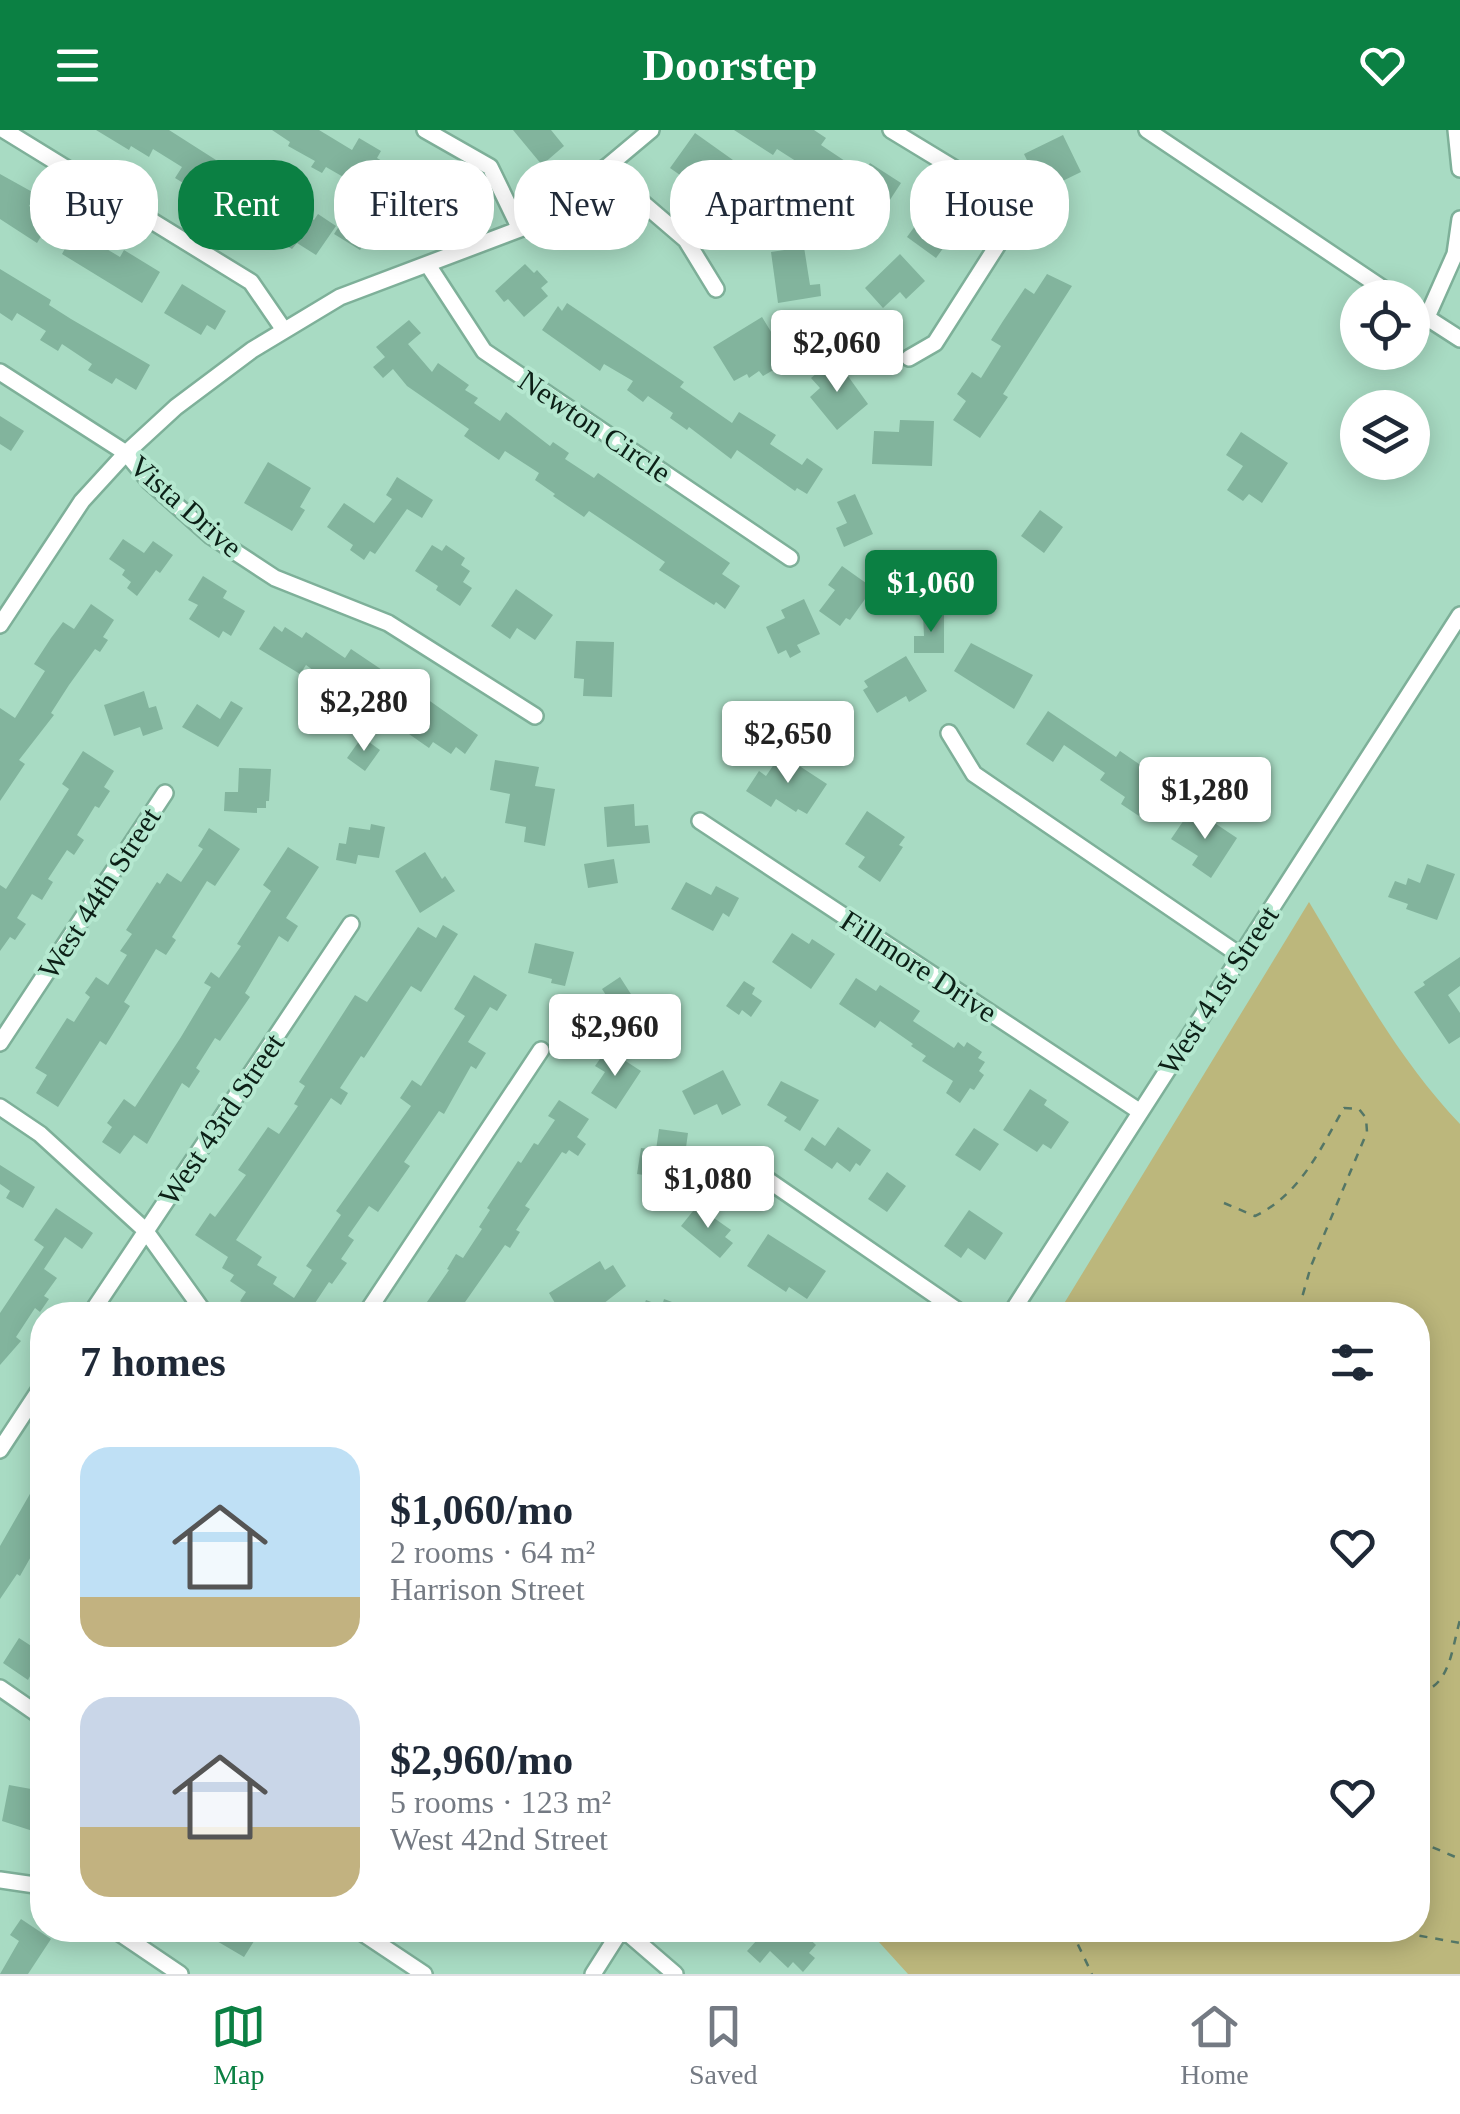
<!DOCTYPE html>
<html lang="en">
<head>
<meta charset="utf-8">
<style>
  body { margin:0; font-family:Georgia,serif; background:#f6f6f7; color:#1f2937; height:100vh; display:flex; flex-direction:column; font-size:38px; white-space:nowrap }
  * { box-sizing:border-box; margin:0 }
  p { font-size:32px; color:#747a83 }
  .icon { flex:none; width:55px; height:55px; fill:none; stroke:currentColor; stroke-width:2; stroke-linecap:round; stroke-linejoin:round }
  .map { position:relative; flex:1; overflow:hidden }
  .drawer { position:absolute; left:30px; top:1172px; width:1400px; height:640px; display:flex; flex-direction:column; background:#fff; border-radius:40px; box-shadow:0 5px 25px #0003 }
  .drawer>* { flex:none }
  .banner { position:absolute; left:30px; top:30px; width:1400px; height:90px; display:flex; gap:20px }
  .fabs { position:absolute; left:1340px; top:150px; display:grid; gap:20px }
  .fabs a { display:grid; place-items:center; width:90px; height:90px; border-radius:50%; background:#fff; box-shadow:0 5px 25px #0003; font-size:50px }
  .price { position:absolute; translate:-50% -85px; padding:0 22px; border-radius:10px; background:#fff; color:#222; font-size:32px; line-height:65px; filter:drop-shadow(0 2px 5px #0008) }
  .price::after { content:''; position:absolute; left:50%; top:60px; width:30px; height:22px; margin-left:-15px; background:inherit; clip-path:polygon(0 0,100% 0,50% 100%) }
  .price.selected { background:#0b8043; color:#fff }
  ul { padding:0; list-style:none }
  li { display:flex; align-items:center; gap:30px; height:250px; padding:0 50px }
  li span { display:grid; place-items:center; flex:none; width:280px; height:200px; border-radius:30px; color:#555 }
  li>.icon { margin-inline-start:auto }
  span .icon { width:120px; height:120px; fill:#fffc; stroke-width:1 }
  li b { font-size:42px }
  h2 { display:flex; justify-content:space-between; align-items:center; height:120px; padding:0 50px; font-size:42px }
  .pill { padding:0 35px; border-radius:40px; background:#fff; box-shadow:0 5px 25px #0003; font-size:35px; line-height:90px }
  .pill.selected { background:#0b8043; color:#fff }
  header { display:flex; justify-content:space-between; align-items:center; height:130px; padding:0 50px; background:#0b8043; color:#fff; font-size:45px; font-weight:600 }
  .dock { display:flex; justify-content:space-around; align-items:center; height:140px; border-top:2px solid #e0e1e3; background:#fff; font-size:28px; color:#747a83 }
  .dock a { display:grid; justify-items:center; gap:5px }
  .dock .selected { color:#0b8043 }
  .map>svg:first-child { display:block }
</style>
</head>
<body>
<header><svg class="icon" aria-label="menu" viewBox="0 0 24 24"><path d="M4 6h16M4 12h16M4 18h16"/></svg>Doorstep<svg class="icon" aria-label="heart" viewBox="0 0 24 24"><path d="M12 20l-8-8c-3-5 5-10 8-4 3-6 11-1 8 4z"/></svg></header>
<div class="map">
<svg width="1460" height="1844" viewBox="0 0 1460 1844">
  <rect width="100%" height="100%" fill="#a8dbc3"/>
  <!-- green -->
  <path fill="#bcb77c" d="M1309,772c46,77 89,157 151,222v850h-552l-40,-44h550v-615h-361z"/>
  <!-- building -->
  <path fill="#82b49d" d="M96,0h73l47,30 -3,4 37,23 5,-8 12,8 -5,8 25,14 3,-5 24,16 4,-6 18,12 -20,29 -19,-12 -5,6 -117,-71 7,-11 -29,-18 -4,8 -18,-11 -2,4z
    M272,0h47l33,20 7,-12 22,13 -4,7 32,19 5,-9 13,7 -2,5 33,19 -10,16 -12,-7 -9,17 -23,-13 -3,5 -11,-6 7,-13 -22,-12 -4,7 -45,-26 -4,6 -11,-6 4,-6 -27,-15 2,-4z
    M513,0h38l13,16 -22,19z
    M734,0h80l12,8 -5,7 42,28 7,-10 31,20 -21,32 -103,-66 -4,6z
    M695,3l45,32 -3,5 54,38 -27,36 -25,-17 5,-7 -74,-52z
    M1063,5l18,37 -39,19 -18,-37z
    M0,44l36,20 -7,12 22,14 -14,23 -37,-24z
    M931,74l29,21 -24,33 -29,-21z
    M73,86l22,14 -5,9 30,18 4,-7 36,22 -18,31 -80,-49 6,-11 -8,-5z
    M345,87l26,16 -11,17 -26,-16z
    M804,117l6,38 10,-1 1,12 -43,7 -7,-51z
    M900,124l25,27 -19,18 -6,-7 -17,16 -18,-20z
    M525,134l9,9 3,-3 11,12 -7,6 7,8 -24,21 -16,-18 -4,3 -9,-11z
    M0,139l51,31 -2,5 22,14 79,46 -14,25 -20,-12 -4,6 -24,-14 4,-6 -30,-20 -4,7 -18,-11 6,-9 -29,-18 -5,8 -12,-8z
    M1047,144l25,12 -69,108 5,3 -28,41 -27,-18 13,-19 -9,-7 15,-22 9,6 20,-32 -10,-6 12,-19 22,-33 9,6z
    M182,154l44,27 -11,19 -8,-5 -6,10 -37,-22z
    M567,173l117,79 -4,5 52,36 7,-11 37,23 -6,9 32,21 5,-7 16,11 -16,25 -10,-6 -2,3 -58,-41 -6,9 -42,-32 -2,3 -17,-12 3,-5 -25,-17 -5,6 -16,-12 6,-9 -29,-17 -4,7 -58,-41 16,-24 4,5z
    M762,187l22,36 -7,5 5,7 -19,11 -4,-5 -10,7 -2,-4 -13,7 -21,-34z
    M409,190l12,13 -13,11 24,28 6,-9 31,22 -4,5 13,8 -4,5 26,18 6,-9 44,34 3,-4 16,11 -4,6 29,19 4,-5 132,90 -8,11 18,12 -15,23 -9,-7 -2,3 -55,-35 6,-8 -76,-51 -5,6 -31,-21 2,-2 -20,-14 4,-7 -34,-22 -6,9 -35,-24 5,-7 -62,-43 -14,-17 -10,9 -10,-11 12,-10 -9,-10z
    M835,228l33,46 -31,26 -27,-33 10,-9 -9,-10z
    M0,286l24,15 -13,20 -11,-7z
    M900,290l34,1 -2,45 -60,-2 2,-33 25,1z
    M1241,302l47,31 -26,40 -13,-9 -6,7 -16,-11 16,-24 -17,-11z
    M268,332l43,26 -11,19 5,3 -13,21 -48,-28z
    M397,347l36,23 -11,18 -15,-9 -32,45 -5,-3 -6,9 -14,-10 3,-5 -26,-18 17,-24 30,20 18,-24 -6,-4z
    M855,364l18,40 -29,13 -8,-19 11,-5 -10,-21z
    M1040,380l23,17 -19,26 -23,-17z
    M123,409l21,14 9,-12 20,14 -13,18 -4,-3 -19,26 -10,-8 4,-6 -9,-7 3,-5 -16,-11z
    M432,415l10,6 4,-6 19,13 -4,7 9,6 -7,11 9,6 -12,18 -24,-16 2,-4 -23,-15z
    M879,435l22,15 -11,16 -22,-14z
    M842,436l31,22 -23,32 -4,-2 -6,8 -21,-15 16,-21 -7,-5z
    M203,446l24,15 -4,7 22,13 -14,25 -8,-5 -4,7 -30,-19 9,-14 -10,-5z
    M516,459l37,26 -18,25 -18,-12 -7,11 -19,-13z
    M804,469l16,35 -23,11 4,7 -11,6 -4,-8 -8,4 -12,-27 19,-9 -4,-8z
    M91,474l23,16 -11,17 5,3 -8,12 -5,-3 -26,36 -18,28 3,2 -35,45 6,4 -25,37v-93l15,10 30,-47 -11,-7 17,-26 12,-16 11,7z
    M923,484h21v39h-30v-17h10z
    M274,496l8,6 3,-5 17,11 4,-6 39,26 6,-9 43,29 -16,22 6,4 -13,19 -17,-12 5,-7 -53,-39 -6,9 -41,-25z
    M576,511l38,1 -2,55 -29,-1 1,-17 -10,-1z
    M971,513l62,32 -19,34 -60,-38z
    M906,526l21,35 -18,11 -3,-6 -29,17 -14,-23 5,-3 -4,-6z
    M144,561l5,17 7,-2 7,23 -20,7 -3,-9 -26,9 -10,-31z
    M427,569l51,36 -13,19 -9,-7 -5,7 -18,-12 -4,6 -20,-14 12,-17 -5,-3z
    M231,571l12,7 -25,39 -36,-20 15,-23 23,15z
    M1048,581l68,46 4,-6 38,26 -10,14 6,4 -15,21 -18,-12 4,-7 -25,-17 5,-7 -41,-28 -11,17 -27,-18z
    M362,607l18,13 -15,21 -18,-13z
    M83,621l31,20 -10,16 6,4 -11,17 -4,-2 -18,29 7,5 -10,15 -7,-5 -19,29 5,3 -11,18 -10,-6 -15,24 9,6 -11,16 -5,-3 -10,14v-66l6,4 63,-100 -7,-5z
    M781,624l46,30 -20,30 -9,-5 -2,3 -20,-13 -5,8 -25,-16 13,-20 7,5z
    M495,630l44,7 -4,19 20,3 -10,57 -21,-4 2,-15 -21,-4 5,-29 -20,-4z
    M239,638l32,1 -2,32h-3v7h-9v5l-33,-2 1,-19h13z
    M634,674l1,22 13,-1 2,18 -43,4 -3,-40z
    M867,681l38,26 -6,8 4,2 -23,35 -22,-15 7,-10 -20,-13z
    M1198,682l39,26 -26,40 -19,-13 6,-9 -27,-17 15,-22 6,4z
    M371,694l14,3 -6,31 -21,-3 -2,9 -20,-4 3,-17 7,1 3,-17 21,3z
    M209,698l31,21 -25,37 -8,-5 -35,56 4,3 -10,15 -10,-6 -32,53 6,4 -24,39 -6,-4 -42,66 -22,-14 11,-18 -12,-7 32,-50 7,4 16,-25 -5,-4 11,-16 12,8 19,-30 -7,-4 12,-17 -6,-4 31,-48 3,2 7,-11 14,9 22,-33 -5,-3z
    M288,717l31,20 -33,51 12,8 -10,16 -9,-6 -34,57 5,4 -30,44 -5,-3 -19,30 4,3 -11,17 -7,-5 -35,61 -13,-9 -14,19 -18,-12 10,-15 -5,-4 17,-24 11,8 46,-70 30,-50 -7,-4 7,-11 8,6 22,-32 -4,-2 34,-53 -8,-6z
    M425,722l17,27 3,-3 10,15 -35,22 -25,-42z
    M614,729l4,24 -30,5 -4,-24z
    M1427,734l28,10 -18,46 -31,-11 2,-5 -20,-7 7,-16 11,4 2,-7 12,5z
    M686,752l25,13 5,-9 23,12 -10,19 -6,-4 -10,18 -42,-22z
    M443,795l15,9 -37,58 -10,-6 -47,72 -3,-2 -21,32 8,5 -7,12 -10,-7 -95,142 26,17 -5,8 20,12 -4,7 21,14 18,-28 -6,-4 35,-51 -5,-4 75,-105 -11,-8 12,-18 9,6 44,-70 -11,-7 20,-34 33,20 -10,16 -7,-4 -22,35 18,11 -10,16 -5,-3 -27,48 -5,-3 -35,51 6,4 -32,46 -9,-6 -21,30 6,4 -13,19 6,4 -15,21 -3,-2 -14,21 4,3 -7,9h-51l-21,-14 6,-9 -16,-11 4,-6 -12,-7 6,-11 -33,-22 15,-22 5,4 31,-42 -8,-5 30,-43 11,7 19,-28 -4,-2 11,-18 -6,-4 56,-87 12,7 51,-75 18,11z
    M792,803l17,11 3,-5 23,15 -24,35 -39,-27z
    M535,813l39,9 -9,34 -14,-3 1,-4 -24,-6z
    M1460,827v29l-12,9 12,18v24l-11,7 -35,-52 11,-7 -2,-3z
    M620,847l25,39 -33,21 -15,-25 14,-9 -9,-14z
    M856,848l20,13 4,-6 40,26 -7,10 41,27 4,-6 6,5 3,-5 15,10 -4,6 7,4 -6,9 5,4 -10,15 -4,-2 -10,15 -14,-10 7,-12 -31,-20 4,-5 -15,-10 2,-2 -33,-23 -5,7 -36,-24z
    M744,851l11,7 -3,6 10,7 -11,16 -9,-7 -3,5 -13,-9z
    M607,919l34,22 -25,38 -25,-16 14,-21 -10,-6z
    M723,940l18,35 -19,10 -5,-11 -23,11 -12,-24z
    M781,951l38,19 -19,31 -16,-10 3,-4 -20,-12z
    M1030,959l17,11 -3,5 25,17 -18,27 -8,-5 -6,8 -34,-22z
    M559,970l30,19 -12,18 9,7 -8,12 -9,-6 -3,4 -4,-2 -37,54 5,3 -14,21 4,2 -10,16 -5,-3 -49,70h-38l31,-45 -2,-1 9,-15 7,4 19,-29 -3,-2 11,-17 -3,-2 31,-47 3,2 13,-20 4,2 17,-25 -7,-4z
    M838,997l33,23 -11,16 -4,-3 -6,9 -13,-10 -5,7 -28,-19 8,-13 13,9z
    M974,998l25,16 -19,27 -25,-16z
    M659,999l29,4 -5,36 9,1 -2,20 -33,-4 1,-9 -21,-3 4,-26 15,2z
    M0,1035l35,22 -12,21 -17,-10 4,-7 -10,-7z
    M887,1042l19,14 -19,26 -19,-13z
    M697,1076l34,24 -6,7 8,6 -13,15 -39,-32z
    M56,1078l37,25 -11,16 -17,-12 -21,32 13,9 -13,18 5,3 -9,13 -5,-4 -19,29 5,4 -21,24v-52l44,-66 -10,-7z
    M969,1080l34,23 -18,27 -17,-12 -7,10 -17,-12z
    M768,1104l58,37 -19,28 -18,-12 -3,5 -39,-26z
    M600,1131l5,9 8,-5 13,21 -32,25 -2,-4 -12,8h-18l-13,-22z
    M664,1169l40,15v1h-64l6,-15 16,6z
    M42,1343v64l-22,39 -3,-2 -17,25v-53z
    M19,1508l23,15 -14,27 -25,-17z
    M9,1655l33,6v43l-40,-13z
    M21,1789l30,20 -23,35h-28l19,-33 -9,-6z
    M198,1800h63l-17,27z
    M766,1800h34l16,15 -7,8 6,5 -12,14 -10,-10 -5,6 -18,-17 -10,12 -13,-12z"/>
  <g fill="none" stroke-linecap="round" stroke-linejoin="round">
    <defs>
      <path id="minor" d="M4,0l247,152 33,48
        M425,0l65,37 30,62
        M891,0l102,62 8,24 1,22 -67,105 -26,15
        M1147,0l250,168
        M1456,0l4,39
        M608,36l22,26 56,48 30,49
        M428,135l56,86 306,207
        M1412,178l48,31
        M1427,187l28,-63 5,-35
        M0,242l126,81 23,28 62,55 64,42 113,45 147,93
        M0,495l82,-124 44,-48 50,-46 76,-57 88,-53 180,-68 88,-63 43,-36
        M949,603l25,41 267,182
        M700,691l439,290
        M0,913l165,-250
        M0,977l40,27 105,96 61,85
        M746,1035l218,150
        M90,1185l261,-391
        M365,1185l176,-265
        M1010,1185l450,-700
        M0,1320l42,-64
        M0,1558l42,29
        M0,1750l42,6
        M115,1800l65,44
        M358,1800l66,44
        M624,1800l51,44
        M593,1844l28,-44"/>
    </defs>
    <!-- minor casing -->
    <use href="#minor" stroke="#7eb099" stroke-width="20"/>
    <!-- path -->
    <path stroke="#547666" stroke-width="2.5" stroke-dasharray="8 8" stroke-linecap="butt" d="M1224,1073l31,13c46,-22 65,-67 89,-108l15,1 7,9 1,14 -56,134 -14,49
      M1418,1562c32,-3 34,-45 42,-72
      M1418,1711l42,18
      M1071,1800l21,44
      M1388,1800l72,13"/>
    <!-- minor -->
    <use href="#minor" stroke="#fff" stroke-width="15"/>
  </g>
  <g text-anchor="middle" dominant-baseline="central" stroke-width="8" stroke-linejoin="round" paint-order="stroke">
    <!-- street labels -->
    <g font-size="30" fill="#0c2017" stroke="#b5e8d0">
      <text transform="translate(595 296) rotate(34)">Newton Circle</text>
      <text transform="translate(186 376) rotate(41)">Vista Drive</text>
      <text transform="translate(99 763) rotate(-57)">West 44th Street</text>
      <text transform="translate(919 836) rotate(33)">Fillmore Drive</text>
      <text transform="translate(1218 860) rotate(-57)">West 41st Street</text>
      <text transform="translate(221 989) rotate(-56)">West 43rd Street</text>
    </g>
  </g>
</svg>
<div class="fabs">
<a><svg class="icon" aria-label="locate" viewBox="0 0 24 24"><circle cx="12" cy="12" r="6"/><path d="M12 2v4M12 18v4M2 12h4M18 12h4"/></svg></a>
<a><svg class="icon" aria-label="layers" viewBox="0 0 24 24"><path d="M12 4l9 5-9 5-9-5zM3 14l9 5 9-5"/></svg></a>
</div>
<b class="price" style="left:837px;top:265px">$2,060</b>
<b class="price selected" style="left:931px;top:505px">$1,060</b>
<b class="price" style="left:364px;top:624px">$2,280</b>
<b class="price" style="left:788px;top:656px">$2,650</b>
<b class="price" style="left:1205px;top:712px">$1,280</b>
<b class="price" style="left:615px;top:949px">$2,960</b>
<b class="price" style="left:708px;top:1101px">$1,080</b>
<div class="banner">
<a class="pill">Buy</a>
<a class="pill selected">Rent</a>
<a class="pill">Filters</a>
<a class="pill">New</a>
<a class="pill">Apartment</a>
<a class="pill">House</a>
</div>
<section class="drawer">
<h2>7 homes<svg class="icon" aria-label="filters" viewBox="0 0 24 24"><path d="M4 7h16M4 17h16"/><circle cx="9" cy="7" r="2"/><circle cx="15" cy="17" r="2"/></svg></h2>
<ul>
<li><span style="background:linear-gradient(#bfe0f5 75%,#c2b280 0)"><svg class="icon" aria-label="home" viewBox="0 0 24 24"><path d="M3 11l9-7 9 7M6 9v11h12V9"/></svg></span><div><b>$1,060/mo</b><p>2 rooms · 64 m²</p><p>Harrison Street</p></div><svg class="icon" aria-label="heart" viewBox="0 0 24 24"><path d="M12 20l-8-8c-3-5 5-10 8-4 3-6 11-1 8 4z"/></svg></li>
<li><span style="background:linear-gradient(#c9d6e8 65%,#c2b280 0)"><svg class="icon" aria-label="home" viewBox="0 0 24 24"><path d="M3 11l9-7 9 7M6 9v11h12V9"/></svg></span><div><b>$2,960/mo</b><p>5 rooms · 123 m²</p><p>West 42nd Street</p></div><svg class="icon" aria-label="heart" viewBox="0 0 24 24"><path d="M12 20l-8-8c-3-5 5-10 8-4 3-6 11-1 8 4z"/></svg></li>
</ul>
</section>
</div>
<nav class="dock">
<a class="selected"><svg class="icon" aria-label="map" viewBox="0 0 24 24"><path d="M3 6l6-2 6 2 6-2v14l-6 2-6-2-6 2zM9 4v14M15 6v14"/></svg>Map</a>
<a><svg class="icon" aria-label="saved" viewBox="0 0 24 24"><path d="M7 4h10v16l-5-4-5 4z"/></svg>Saved</a>
<a><svg class="icon" aria-label="home" viewBox="0 0 24 24"><path d="M3 11l9-7 9 7M6 9v11h12V9"/></svg>Home</a>
</nav>
</body>
</html>
